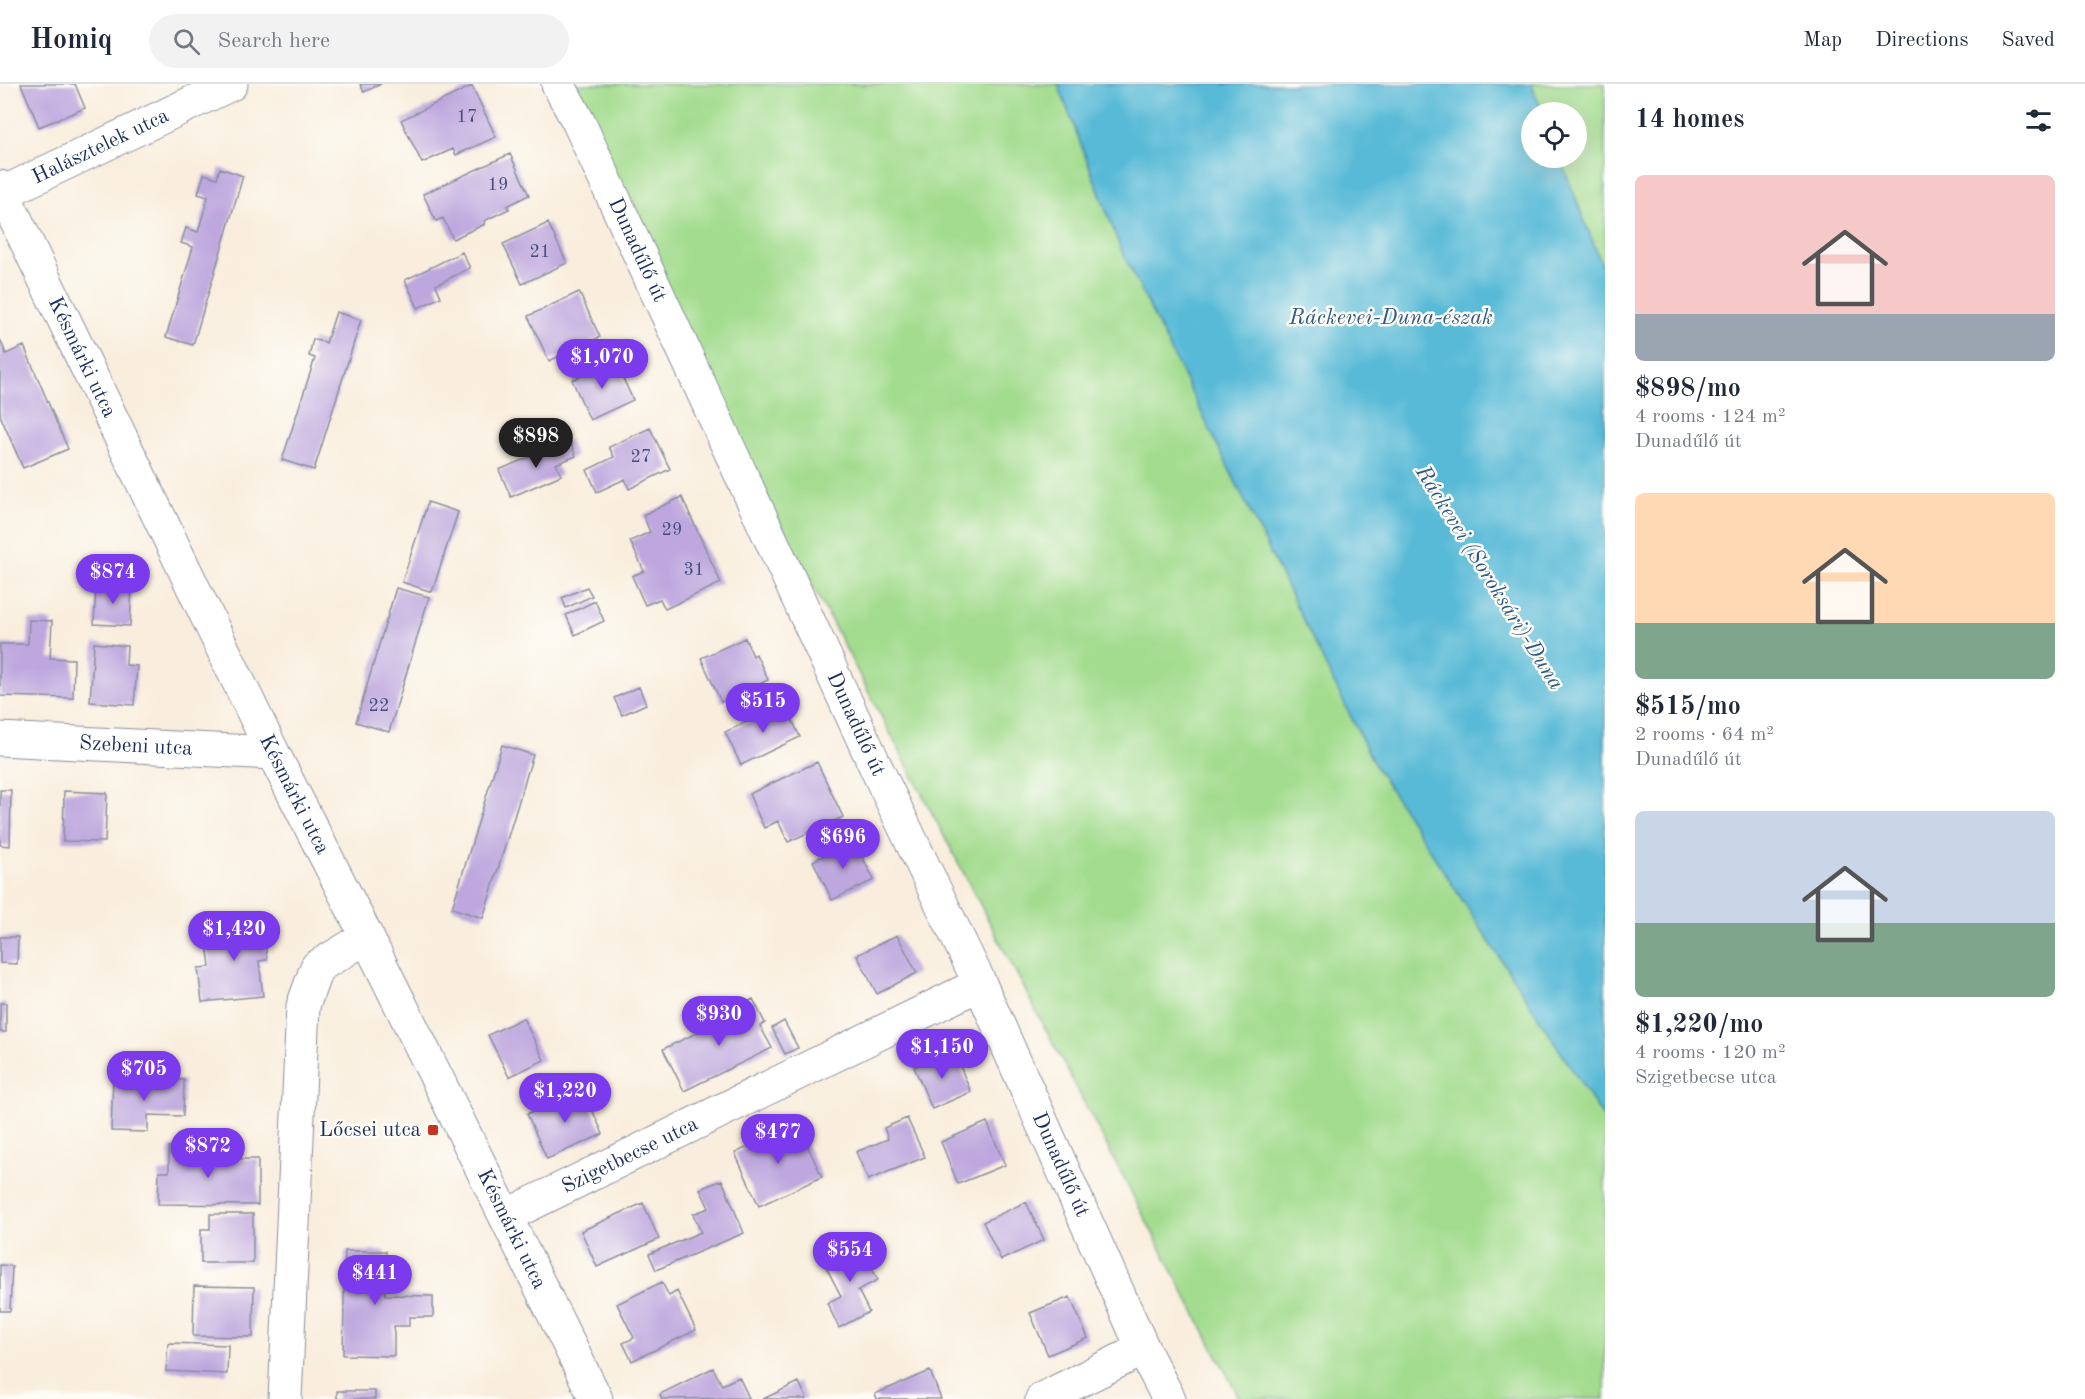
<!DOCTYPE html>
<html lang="en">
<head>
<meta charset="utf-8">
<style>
  body { margin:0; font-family:"Old Standard TT",serif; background:#f2f2f3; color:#1f2937; height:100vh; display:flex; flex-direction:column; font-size:22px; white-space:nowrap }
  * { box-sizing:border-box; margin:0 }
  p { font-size:20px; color:#747a83 }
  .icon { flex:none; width:33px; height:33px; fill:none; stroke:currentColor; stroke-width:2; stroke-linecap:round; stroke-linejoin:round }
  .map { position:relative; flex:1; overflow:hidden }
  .details { display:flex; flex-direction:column; background:#fff; width:480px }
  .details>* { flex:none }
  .tools { position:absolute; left:1521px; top:18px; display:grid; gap:12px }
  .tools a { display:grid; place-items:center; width:66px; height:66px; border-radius:50%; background:#fff; box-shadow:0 6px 24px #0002; font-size:30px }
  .price { position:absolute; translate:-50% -51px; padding:0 14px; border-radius:21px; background:#7c3aed; color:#fff; font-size:20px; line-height:39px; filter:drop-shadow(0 2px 3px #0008) }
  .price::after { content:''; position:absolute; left:50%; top:36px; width:18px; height:14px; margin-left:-9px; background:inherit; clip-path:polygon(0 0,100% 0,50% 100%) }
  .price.on { background:#222; color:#fff }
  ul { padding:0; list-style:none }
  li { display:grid; align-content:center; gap:12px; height:318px; padding:0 30px }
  li span { display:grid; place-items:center; height:186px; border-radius:9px; color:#555 }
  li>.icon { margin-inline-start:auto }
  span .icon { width:108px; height:108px; fill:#fffc; stroke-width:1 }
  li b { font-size:26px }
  h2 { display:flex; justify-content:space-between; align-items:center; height:72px; padding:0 30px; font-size:26px }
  header { display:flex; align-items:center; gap:36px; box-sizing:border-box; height:84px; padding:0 30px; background:#fff; border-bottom:2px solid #e0e1e3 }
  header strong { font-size:28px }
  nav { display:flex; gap:33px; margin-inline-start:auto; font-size:21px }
  .search { width:420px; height:54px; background:#f2f2f3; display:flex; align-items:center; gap:15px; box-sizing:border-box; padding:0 21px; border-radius:33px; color:#747a83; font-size:22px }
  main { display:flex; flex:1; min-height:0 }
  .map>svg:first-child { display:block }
</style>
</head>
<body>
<header>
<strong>Homiq</strong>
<div class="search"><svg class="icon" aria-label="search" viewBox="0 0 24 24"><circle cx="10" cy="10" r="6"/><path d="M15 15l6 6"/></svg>Search here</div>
<nav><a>Map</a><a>Directions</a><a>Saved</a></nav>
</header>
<main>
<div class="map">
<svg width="1605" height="1315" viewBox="0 0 1605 1315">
  <rect width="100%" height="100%" fill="#fdfcf7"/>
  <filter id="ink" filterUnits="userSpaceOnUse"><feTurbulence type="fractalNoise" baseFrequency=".0167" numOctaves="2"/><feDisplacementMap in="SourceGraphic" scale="12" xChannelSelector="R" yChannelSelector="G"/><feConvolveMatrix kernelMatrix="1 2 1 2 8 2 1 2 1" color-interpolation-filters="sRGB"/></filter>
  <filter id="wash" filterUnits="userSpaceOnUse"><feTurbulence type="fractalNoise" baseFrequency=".008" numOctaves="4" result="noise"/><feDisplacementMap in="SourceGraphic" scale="24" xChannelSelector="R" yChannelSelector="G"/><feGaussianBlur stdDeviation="1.35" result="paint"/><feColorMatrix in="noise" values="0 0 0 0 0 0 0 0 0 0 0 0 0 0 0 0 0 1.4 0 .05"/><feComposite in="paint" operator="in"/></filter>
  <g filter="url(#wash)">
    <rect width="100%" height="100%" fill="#f9eedd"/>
    <!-- green -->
    <path fill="#a3dc8e" stroke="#5f8676" stroke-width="1.5" d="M549,0h509l62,163 254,517 231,356v279h-365z
      M1531,0h74v189l-45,-115h16v-46h-33z"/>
    <!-- water -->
    <path fill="#58bad7" stroke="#3a749a" stroke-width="1.5" d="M1058,0h473l12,28h-11v46h28l45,115v847l-231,-356 -254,-517z"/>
    <g id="blocks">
      <!-- building -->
      <path fill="#bea7de" d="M21,0h54l10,24 -46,19z
        M360,0h21l-17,8z
        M472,2l24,51 -40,18 -3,-6 -31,14 -21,-43z
        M510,70l19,41 -22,11 2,3 -25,12 1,3 -32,15 -10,-21 -7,3 -13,-27z
        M220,84l23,8 -50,169 -27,-8 27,-90 -12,-4 5,-15 12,4 10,-35 -10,-3 6,-20 13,4z
        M548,139l19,40 -45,21 -19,-40z
        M462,168l8,16 -34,17 5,12 -23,11 -13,-28z
        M579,208l21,45 -51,24 -21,-45z
        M336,228l25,8 -47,150 -32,-10 33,-102 -6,-2 4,-17 13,4z
        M0,255l6,15 18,-8 44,103 -45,19 -23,-53z
        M615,277l18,39 -43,20 -18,-40z
        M650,344l20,41 -41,20 -4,-10 -28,13 -10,-22 27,-13 -5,-10z
        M569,356l7,16 -20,8 5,11 -50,22 -12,-27z
        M682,413l39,86 -56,26 -5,-10 -15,6 -13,-29 12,-5 -14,-30 20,-9 -7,-17z
        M428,418l30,10 -26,80 -30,-10z
        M96,501l36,1 -2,40 -36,-2z
        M587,503l5,9 -26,12 -4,-10z
        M396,504l33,9 -40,135 -33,-10z
        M595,517l9,20 -29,14 -9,-20z
        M29,536l23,1 -2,37 24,1 -1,39 -73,-2v-52h28z
        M745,554l8,18 3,-2 12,26 -47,22 -20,-44z
        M94,559l33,3 -1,19 11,1 -3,39 -44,-3z
        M639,603l7,17 -24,11 -8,-17z
        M785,620l15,33 -59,28 -16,-33z
        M502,661l31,10 -50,163 -31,-10z
        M817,678l26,55 -55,25 -10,-21 -14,7 -15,-34z
        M0,706h11l-1,56 -10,-1z
        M64,707l43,2 -2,49 -42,-1z
        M854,756l20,40 -42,20 -19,-39z
        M263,837l4,39 -8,1 4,35 -61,6 -4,-34 12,-1 -5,-40z
        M897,851l20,38 -40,21 -20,-39z
        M0,853h18l-1,27 -17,-1z
        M753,915l12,24 -5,3 12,22 -88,43 -21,-42 73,-35 -2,-5z
        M0,919h6v29h-6z
        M523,934l21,42 -35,17 -21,-42z
        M784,937l14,27 -13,6 -13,-26z
        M953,966l18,42 -39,17 -18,-42z
        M113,994l71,2 -1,36 -35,-1v17l-37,-1z
        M583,1005l20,45 -56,25 -20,-45z
        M907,1034l18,39 -57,23 -12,-28 32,-13 -4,-11z
        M987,1038l18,43 -47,19 -17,-42z
        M797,1040l25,53 -63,29 -24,-53z
        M169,1063h40v12h49v46l-100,-1 1,-32h10z
        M722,1096l22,53 -88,37 -7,-16 52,-22 -8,-18 16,-6 -9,-19z
        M1026,1118l18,38 -43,20 -18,-38z
        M643,1119l16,36 -62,28 -16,-36z
        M210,1130h43v49h-52v-34h9z
        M859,1158l19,38 -20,10 11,22 -30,16 -12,-25 14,-7 -18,-35z
        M345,1167h41l-1,44 48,1v21h-24v9h-15v30l-51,-1z
        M0,1181l12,1 -2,45h-10z
        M662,1198l7,14 8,-5 19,39 -64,31 -9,-18 11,-5 -17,-34z
        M194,1202l60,1 -1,50 -60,-1z
        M1070,1213l18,41 -40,17 -18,-42z
        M168,1259l60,2 -1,29 -61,-3z
        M713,1284l9,17 17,-8 10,21 -87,1 -2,-5z
        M930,1287l11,28h-64l-2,-5z
        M799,1298l8,17h-44z
        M337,1307h38v8h-38z"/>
    </g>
  </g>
  <g filter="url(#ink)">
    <use href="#blocks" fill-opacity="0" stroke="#8a8e9e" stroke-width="1.5"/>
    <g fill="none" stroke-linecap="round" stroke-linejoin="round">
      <defs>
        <g id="minor">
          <path id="s1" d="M558,0l21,39 301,653 100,208 163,365 26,50"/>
          <path id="s2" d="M0,103l273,566 94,184 229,462"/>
          <path id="s3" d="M3,109l228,-109"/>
          <path id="s4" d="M0,655l273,14"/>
          <path id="s5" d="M506,1132l474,-232"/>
          <path d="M285,1315l18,-393 14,-39 50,-30"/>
          <path d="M1042,1315l101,-50"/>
        </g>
      </defs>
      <!-- minor casing -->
      <use href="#minor" stroke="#8a8e9e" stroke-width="35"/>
      <!-- minor -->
      <use href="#minor" stroke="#fff" stroke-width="33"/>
    </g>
  </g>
  <!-- markers -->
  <rect fill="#c8321e" stroke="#fdfcf7" stroke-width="2" x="427" y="1040" width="12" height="12" rx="3"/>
  <g text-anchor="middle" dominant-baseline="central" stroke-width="5" stroke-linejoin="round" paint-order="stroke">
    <!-- number labels -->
    <g font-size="18" fill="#444d7e">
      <text x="467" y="33">17</text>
      <text x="498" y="101">19</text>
      <text x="540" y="168">21</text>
      <text x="641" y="373">27</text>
      <text x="672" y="446">29</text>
      <text x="694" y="486">31</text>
      <text x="379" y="622">22</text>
    </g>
    <!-- street labels -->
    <g font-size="21" fill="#1b2f5e" stroke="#fdfcf7">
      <text stroke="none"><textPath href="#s3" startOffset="108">Halásztelek utca</textPath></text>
      <text stroke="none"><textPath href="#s1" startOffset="184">Dunadűlő út</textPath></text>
      <text stroke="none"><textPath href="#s2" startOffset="189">Késmárki utca</textPath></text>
      <text stroke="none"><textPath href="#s1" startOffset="706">Dunadűlő út</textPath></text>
      <text stroke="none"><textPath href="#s4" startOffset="136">Szebeni utca</textPath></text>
      <text stroke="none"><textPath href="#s2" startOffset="675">Késmárki utca</textPath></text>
      <text stroke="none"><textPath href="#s5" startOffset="138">Szigetbecse utca</textPath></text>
      <text stroke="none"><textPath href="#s1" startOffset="1192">Dunadűlő út</textPath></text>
      <text stroke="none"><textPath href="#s2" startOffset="1161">Késmárki utca</textPath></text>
    </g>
    <!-- poi labels -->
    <g font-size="21" fill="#1b2f5e" stroke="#fdfcf7" text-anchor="end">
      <text x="421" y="1046">Lőcsei utca</text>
    </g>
    <!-- water labels -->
    <g font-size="22" font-style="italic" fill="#2d5982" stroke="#fdfcf7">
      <text x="1391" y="234">Ráckevei-Duna-észak</text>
      <text transform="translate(1489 494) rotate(58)">Ráckevei (Soroksári)-Duna</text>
    </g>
  </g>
</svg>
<div class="tools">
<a><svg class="icon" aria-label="locate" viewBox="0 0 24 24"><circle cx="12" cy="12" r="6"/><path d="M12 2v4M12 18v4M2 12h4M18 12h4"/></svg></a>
</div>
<b class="price" style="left:602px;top:306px">$1,070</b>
<b class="price on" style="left:536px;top:385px">$898</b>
<b class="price" style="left:113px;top:521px">$874</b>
<b class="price" style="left:763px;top:650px">$515</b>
<b class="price" style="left:843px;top:786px">$696</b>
<b class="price" style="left:234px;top:878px">$1,420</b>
<b class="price" style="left:719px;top:963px">$930</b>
<b class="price" style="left:942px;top:996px">$1,150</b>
<b class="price" style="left:144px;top:1018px">$705</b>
<b class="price" style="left:565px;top:1040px">$1,220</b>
<b class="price" style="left:778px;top:1081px">$477</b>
<b class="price" style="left:208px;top:1095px">$872</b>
<b class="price" style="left:850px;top:1199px">$554</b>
<b class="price" style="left:375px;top:1222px">$441</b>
</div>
<section class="details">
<h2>14 homes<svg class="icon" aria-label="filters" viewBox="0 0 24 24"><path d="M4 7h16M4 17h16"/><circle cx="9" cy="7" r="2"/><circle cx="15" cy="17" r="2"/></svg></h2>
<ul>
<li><span style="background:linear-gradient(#f6c9c9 75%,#9aa5b1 0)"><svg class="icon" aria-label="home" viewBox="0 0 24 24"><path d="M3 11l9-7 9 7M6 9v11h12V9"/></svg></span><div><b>$898/mo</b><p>4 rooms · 124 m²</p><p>Dunadűlő út</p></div></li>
<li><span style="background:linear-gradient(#ffd9b3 70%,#7fa58c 0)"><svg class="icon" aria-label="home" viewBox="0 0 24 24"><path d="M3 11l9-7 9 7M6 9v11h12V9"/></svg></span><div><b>$515/mo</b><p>2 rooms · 64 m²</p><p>Dunadűlő út</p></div></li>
<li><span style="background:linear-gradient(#c9d6e8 60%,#7fa58c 0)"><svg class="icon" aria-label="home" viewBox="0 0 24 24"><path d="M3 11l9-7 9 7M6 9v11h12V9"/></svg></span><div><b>$1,220/mo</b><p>4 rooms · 120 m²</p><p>Szigetbecse utca</p></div></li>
</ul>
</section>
</main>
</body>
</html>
